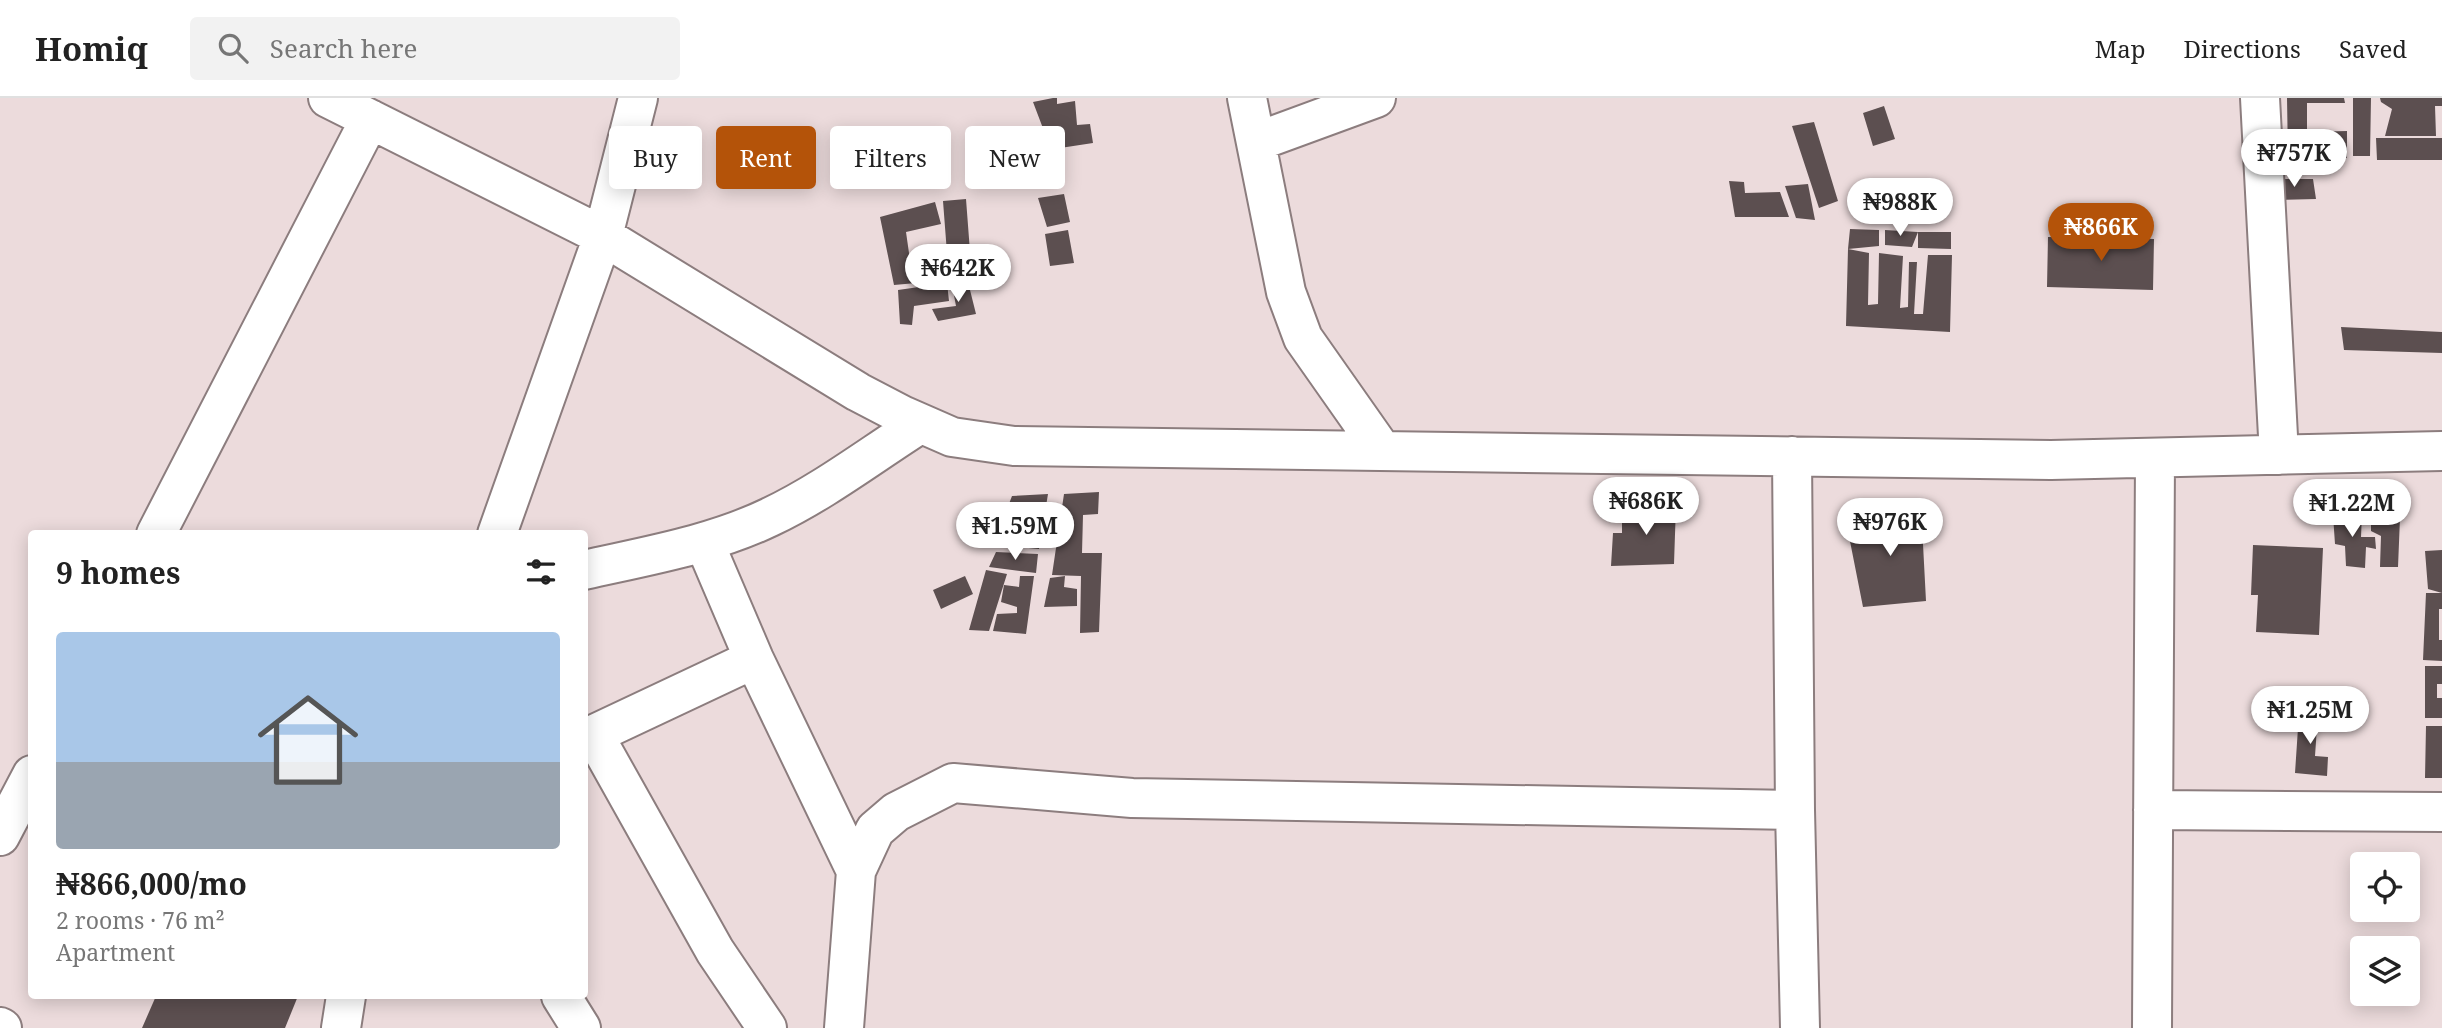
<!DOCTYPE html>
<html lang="en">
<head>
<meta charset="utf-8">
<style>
  body { margin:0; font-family:"Noto Serif",serif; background:#f2f2f2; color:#222; height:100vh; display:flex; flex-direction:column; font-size:26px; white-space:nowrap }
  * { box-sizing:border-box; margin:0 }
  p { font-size:23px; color:#767676 }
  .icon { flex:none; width:38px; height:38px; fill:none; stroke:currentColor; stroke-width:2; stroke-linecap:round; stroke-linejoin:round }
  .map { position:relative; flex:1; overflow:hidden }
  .sheet { position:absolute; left:28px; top:432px; width:560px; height:469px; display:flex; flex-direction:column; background:#fff; border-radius:7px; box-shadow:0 4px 18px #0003 }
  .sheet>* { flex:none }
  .top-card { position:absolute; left:609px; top:28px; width:665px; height:63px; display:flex; gap:14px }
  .controls { position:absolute; left:2350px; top:754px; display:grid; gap:14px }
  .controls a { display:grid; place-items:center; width:70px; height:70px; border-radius:7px; background:#fff; box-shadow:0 4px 18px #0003; font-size:35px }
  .price { position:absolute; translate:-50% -60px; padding:0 16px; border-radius:24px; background:#fff; color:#222; font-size:23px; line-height:46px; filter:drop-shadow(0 2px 4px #0008) }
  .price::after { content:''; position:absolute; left:50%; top:42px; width:21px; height:16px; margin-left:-10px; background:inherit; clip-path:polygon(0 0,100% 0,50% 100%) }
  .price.on { background:#b45309; color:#fff }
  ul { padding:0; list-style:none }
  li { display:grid; align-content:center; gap:14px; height:371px; padding:0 28px }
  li+li { border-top:2px solid #e0e0e0 }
  li span { display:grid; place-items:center; height:217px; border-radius:7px; color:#555 }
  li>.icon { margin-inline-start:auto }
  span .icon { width:126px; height:126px; fill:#fffc; stroke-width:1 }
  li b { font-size:30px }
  h2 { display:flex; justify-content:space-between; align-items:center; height:84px; padding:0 28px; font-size:30px }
  .chip { padding:0 24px; border-radius:7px; background:#fff; box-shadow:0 4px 18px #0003; font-size:24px; line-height:63px }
  .chip.on { background:#b45309; color:#fff }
  header { display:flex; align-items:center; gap:42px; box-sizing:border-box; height:98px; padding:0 35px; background:#fff; border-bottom:2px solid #e0e0e0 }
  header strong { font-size:33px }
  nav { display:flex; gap:38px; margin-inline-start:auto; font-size:24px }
  .search { width:490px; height:63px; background:#f2f2f2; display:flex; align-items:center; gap:18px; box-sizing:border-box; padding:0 24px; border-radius:7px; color:#767676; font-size:26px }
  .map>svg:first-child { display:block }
</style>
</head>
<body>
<header>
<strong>Homiq</strong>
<div class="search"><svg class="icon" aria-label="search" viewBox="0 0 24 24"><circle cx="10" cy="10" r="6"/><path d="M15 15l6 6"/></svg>Search here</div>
<nav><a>Map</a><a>Directions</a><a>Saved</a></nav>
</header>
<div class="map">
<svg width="2442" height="930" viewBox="0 0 2442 930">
  <rect width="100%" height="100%" fill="#ecdbdc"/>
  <!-- building -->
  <path fill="#5c4f50" d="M1053,0h4v6l18,-3 2,24 13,-1 3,19 -46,7 -3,-19 -11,-29z
    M2287,0h57l1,5h-38v29l40,-1v27h-59z
    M2353,0h18l-1,58h-17z
    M2380,0h62v8h-7l1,30h-51l7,-27 -11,-7z
    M1884,8l11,33 -22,7 -10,-33z
    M1814,24l24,79 -19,7 -27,-82z
    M2376,40h66v22h-65z
    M2275,81h38l3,20 -42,1z
    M1729,83l15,1 1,11 35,-1 9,25h-54z
    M1808,86l7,36 -19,-2 -11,-32z
    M1064,96l6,28 -23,5 -9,-29z
    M966,101l6,79 -78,7 -14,-68 55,-15 6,22 -35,8 4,28 32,-3 7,22 -6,-78z
    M1850,131l29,1v16l-31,3z
    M1068,132l6,33 -24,3 -5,-32z
    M1885,132l33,2 -6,15 -27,-2z
    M1918,134h33v17l-33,-1z
    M2048,139l106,2 -1,51 -106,-3z
    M1848,151l21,4 -1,52 10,-1 1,-51 24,3 -3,52 8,-1 1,-45h8l-3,52h9l5,-59h24l-2,77 -104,-6z
    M968,184l8,32 -38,7 -6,-12 24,-3 -4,-21z
    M947,185l2,18 -35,5 -2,19 -12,-1 -2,-34z
    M2341,229l101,5v21l-98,-3z
    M1099,394l-1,22 -15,1 -1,38h20l-3,79 -19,1 1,-57 -29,-1 12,-81z
    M1048,396l-9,55 -21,-2 6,-35 -17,-3 5,-13z
    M1676,407l-2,59 -63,2 2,-33h9v-18h10v-9z
    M1921,408l5,95 -63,6 -17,-86 40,6 4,-20z
    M2362,415l-1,24h14l1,12 -10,-2 -1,21 -19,-2 -1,-20 -10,-2 -2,-29z
    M2371,419l29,1 -2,49h-18l1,-31 -10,-5z
    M2253,447l70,3 -4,87 -63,-3 2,-37h-7z
    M2442,452v43l-14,-4 -3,-38z
    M996,454l42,2 -2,19 -47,-6z
    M986,472l21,4 -18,57 -20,-1z
    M965,478l8,18 -32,15 -8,-19z
    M1020,478h14l-8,58 -33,-3 4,-17 20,-1v-6l-16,-5 3,-17 15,2z
    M1065,478l-1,11 13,2v17l-33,1 6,-29z
    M2426,495h16v16h-3v31h3v21l-19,-1z
    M2425,568h17v18h-5v14h5v20h-17z
    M2299,615l27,1 -1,14 -8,-1 -2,29 13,1 -1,19 -32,-3z
    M2426,628h16v52h-17z
    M156,898h142l-13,32h-143z"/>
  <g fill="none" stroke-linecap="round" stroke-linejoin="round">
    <defs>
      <path id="minor" d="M328,0l275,138 255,156 46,24 48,21 62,9 1037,14 391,-9
        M1247,0l39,194 17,46 78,111
        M2260,0l19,357
        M1256,44l120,-44
        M1792,358l3,354 5,218
        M156,436l214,-415
        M497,436l106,-298 35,-138
        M704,444l50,117 102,212
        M584,472c62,-14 128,-25 186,-53 53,-25 101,-62 150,-93
        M594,637l121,216 52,77
        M584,641l170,-80
        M2153,712l289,2
        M0,738l32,-61
        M561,898l20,32
        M0,929l2,1
        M341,930l5,-32
        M844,930l12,-157 19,-41 21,-18 57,-29 179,15 663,12
        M2152,930l3,-570"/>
    </defs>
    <!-- minor casing -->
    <use href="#minor" stroke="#8c7d7e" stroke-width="42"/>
    <!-- minor -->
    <use href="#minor" stroke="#fff" stroke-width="38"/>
  </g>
</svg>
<div class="controls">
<a><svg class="icon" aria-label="locate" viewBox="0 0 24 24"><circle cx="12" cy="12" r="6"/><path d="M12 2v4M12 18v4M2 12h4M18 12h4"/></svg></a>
<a><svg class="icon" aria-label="layers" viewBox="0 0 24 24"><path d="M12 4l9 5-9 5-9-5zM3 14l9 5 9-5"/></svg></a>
</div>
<b class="price" style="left:2294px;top:91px">₦757K</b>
<b class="price" style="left:1900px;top:140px">₦988K</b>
<b class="price on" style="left:2101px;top:165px">₦866K</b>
<b class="price" style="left:958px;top:206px">₦642K</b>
<b class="price" style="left:1646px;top:439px">₦686K</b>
<b class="price" style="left:2352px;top:441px">₦1.22M</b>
<b class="price" style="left:1890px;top:460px">₦976K</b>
<b class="price" style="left:1015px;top:464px">₦1.59M</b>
<b class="price" style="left:2310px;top:648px">₦1.25M</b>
<div class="top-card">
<a class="chip">Buy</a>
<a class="chip on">Rent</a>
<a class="chip">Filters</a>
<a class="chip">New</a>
</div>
<section class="sheet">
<h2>9 homes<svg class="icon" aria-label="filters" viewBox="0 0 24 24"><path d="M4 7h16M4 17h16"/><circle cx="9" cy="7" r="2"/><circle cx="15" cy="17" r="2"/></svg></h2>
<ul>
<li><span style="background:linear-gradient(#a9c7e8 60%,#9aa5b1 0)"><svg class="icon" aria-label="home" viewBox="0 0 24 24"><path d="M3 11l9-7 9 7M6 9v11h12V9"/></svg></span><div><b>₦866,000/mo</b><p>2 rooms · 76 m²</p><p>Apartment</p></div></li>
</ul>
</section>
</div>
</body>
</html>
